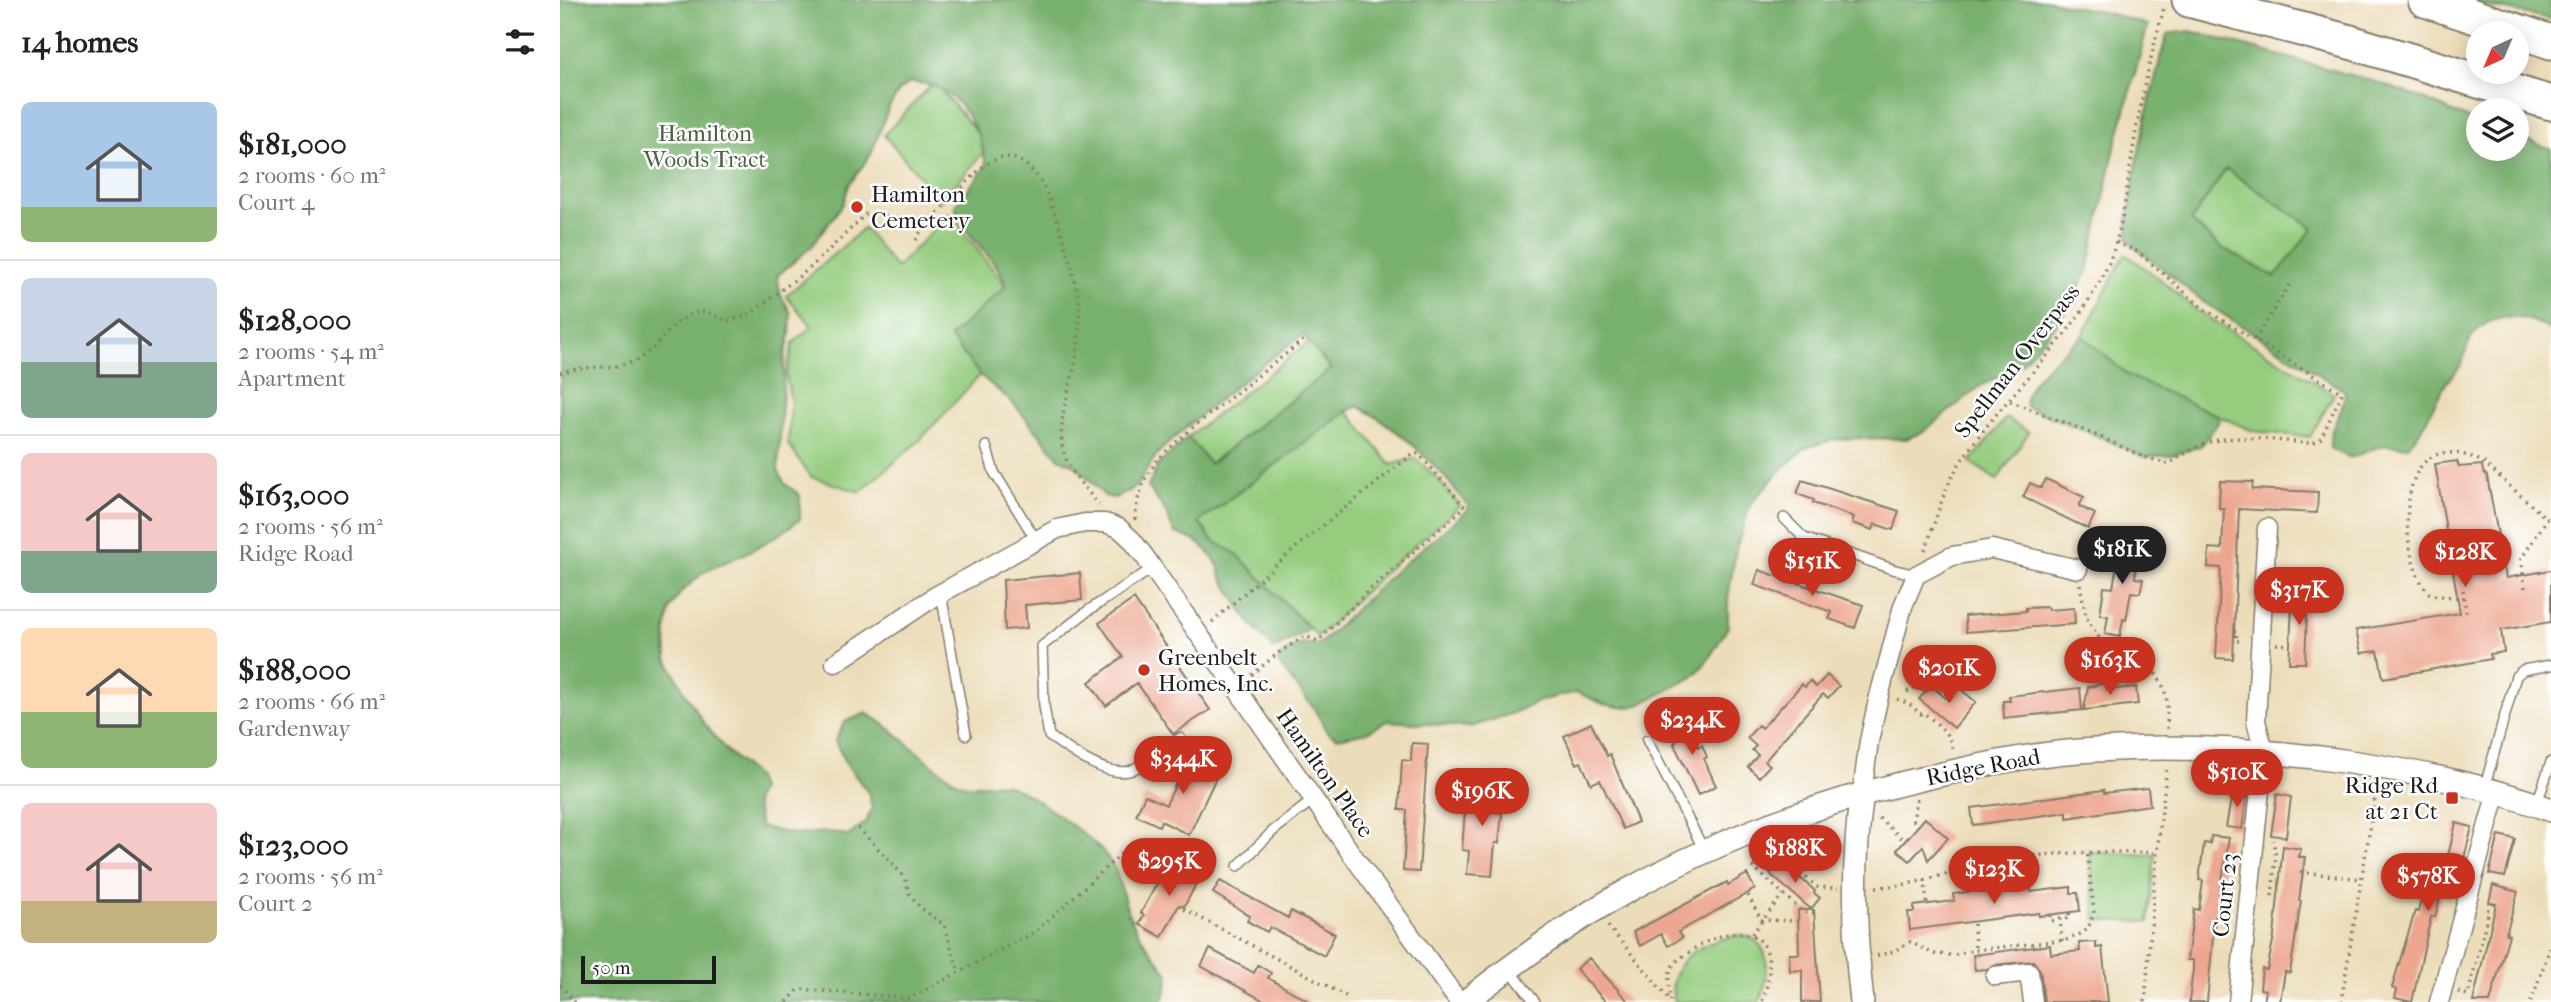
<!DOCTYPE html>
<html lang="en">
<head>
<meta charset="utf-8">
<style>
  body { margin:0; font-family:"IM FELL French Canon",serif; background:#f2f2f2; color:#222; height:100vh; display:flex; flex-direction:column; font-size:26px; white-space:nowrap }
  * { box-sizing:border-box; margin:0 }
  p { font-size:23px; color:#767676 }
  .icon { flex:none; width:38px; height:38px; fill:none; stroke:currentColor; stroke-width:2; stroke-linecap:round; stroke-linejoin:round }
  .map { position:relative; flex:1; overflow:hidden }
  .drawer { display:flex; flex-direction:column; background:#fff; width:560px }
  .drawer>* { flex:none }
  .needle { width:46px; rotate:224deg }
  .controls { position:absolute; left:1906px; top:21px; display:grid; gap:14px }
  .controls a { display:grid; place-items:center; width:63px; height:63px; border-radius:50%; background:#fff; box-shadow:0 4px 18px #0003; font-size:35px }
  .scale { position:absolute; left:21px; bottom:18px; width:135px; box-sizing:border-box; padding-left:7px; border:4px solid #1c1c1c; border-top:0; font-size:19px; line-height:24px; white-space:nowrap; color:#1c1c1c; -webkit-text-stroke:5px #fff; paint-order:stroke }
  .price { position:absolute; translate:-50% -60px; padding:0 16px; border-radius:24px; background:#c8321e; color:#fff; font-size:23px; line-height:46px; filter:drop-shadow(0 2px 4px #0008) }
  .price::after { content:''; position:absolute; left:50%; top:42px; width:21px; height:16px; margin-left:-10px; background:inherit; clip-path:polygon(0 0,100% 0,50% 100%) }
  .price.selected { background:#222; color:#fff }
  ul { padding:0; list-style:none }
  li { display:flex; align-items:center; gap:21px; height:175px; padding:0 21px }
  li+li { border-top:2px solid #e0e0e0 }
  li span { display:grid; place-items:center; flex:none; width:196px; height:140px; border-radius:10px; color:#555 }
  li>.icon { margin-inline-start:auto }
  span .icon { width:84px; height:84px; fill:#fffc; stroke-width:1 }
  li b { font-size:30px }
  h2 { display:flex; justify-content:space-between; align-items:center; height:84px; padding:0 21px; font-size:30px }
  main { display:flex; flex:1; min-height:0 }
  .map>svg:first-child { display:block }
</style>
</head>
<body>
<main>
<section class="drawer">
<h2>14 homes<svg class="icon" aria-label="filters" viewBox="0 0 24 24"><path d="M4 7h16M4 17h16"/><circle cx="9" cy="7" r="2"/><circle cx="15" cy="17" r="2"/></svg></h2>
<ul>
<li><span style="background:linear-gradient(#a9c7e8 75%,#8fb573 0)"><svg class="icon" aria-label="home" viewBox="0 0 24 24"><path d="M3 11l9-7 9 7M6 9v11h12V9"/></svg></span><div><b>$181,000</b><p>2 rooms · 60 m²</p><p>Court 4</p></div></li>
<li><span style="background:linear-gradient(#c9d6e8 60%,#7fa58c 0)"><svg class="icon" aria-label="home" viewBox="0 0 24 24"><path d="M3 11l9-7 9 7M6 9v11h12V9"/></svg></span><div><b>$128,000</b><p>2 rooms · 54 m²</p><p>Apartment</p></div></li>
<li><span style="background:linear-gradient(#f6c9c9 70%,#7fa58c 0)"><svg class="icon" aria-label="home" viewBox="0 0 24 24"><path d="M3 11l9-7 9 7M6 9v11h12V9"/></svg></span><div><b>$163,000</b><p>2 rooms · 56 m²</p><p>Ridge Road</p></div></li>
<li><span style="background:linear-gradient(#ffd9b3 60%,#8fb573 0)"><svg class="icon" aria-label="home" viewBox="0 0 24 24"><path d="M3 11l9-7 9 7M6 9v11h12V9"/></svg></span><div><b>$188,000</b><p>2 rooms · 66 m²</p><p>Gardenway</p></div></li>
<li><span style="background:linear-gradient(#f6c9c9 70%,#c2b280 0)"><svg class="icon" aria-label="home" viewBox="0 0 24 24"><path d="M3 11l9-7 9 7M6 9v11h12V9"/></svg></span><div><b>$123,000</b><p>2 rooms · 56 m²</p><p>Court 2</p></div></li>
</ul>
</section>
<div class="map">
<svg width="1991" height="1002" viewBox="0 0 1991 1002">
  <rect width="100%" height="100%" fill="#fff"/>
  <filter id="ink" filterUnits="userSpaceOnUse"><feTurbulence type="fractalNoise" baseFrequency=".0143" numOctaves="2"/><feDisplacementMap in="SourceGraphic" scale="14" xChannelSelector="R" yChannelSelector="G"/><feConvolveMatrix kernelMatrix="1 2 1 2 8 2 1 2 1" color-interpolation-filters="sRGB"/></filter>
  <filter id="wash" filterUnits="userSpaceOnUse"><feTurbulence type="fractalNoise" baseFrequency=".00686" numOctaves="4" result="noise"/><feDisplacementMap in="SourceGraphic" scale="28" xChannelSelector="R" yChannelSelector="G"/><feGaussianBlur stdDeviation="1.57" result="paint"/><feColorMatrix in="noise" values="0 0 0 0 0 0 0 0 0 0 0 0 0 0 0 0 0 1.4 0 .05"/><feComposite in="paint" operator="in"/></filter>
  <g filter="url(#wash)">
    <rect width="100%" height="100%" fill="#ecddba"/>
    <!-- green -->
    <path fill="#95cc7e" stroke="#58744d" stroke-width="2" d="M374,82l55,64 -48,55 -57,-66z
      M1666,169l87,59 -38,49 -56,-31 -28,-25z
      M389,214l57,72 -56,51 30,38 -61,66 -59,51 -49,-15 -23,-33 3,-40 -5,-29 7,-32 19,-17 -26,-30 78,-68 32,40z
      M1565,254l34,24 37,32 138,84 -24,43 -57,-6 -76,-33 -48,-22 -47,-40z
      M750,341l21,28 -122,95 -21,-27z
      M787,411l44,54 24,-7 24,22 21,26 -71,62 -71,69 -81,-83 -25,-14 -13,-18z
      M1446,418l23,14 -32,48 -27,-18z
      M1529,852l66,3 -6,67 -53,-2z
      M1178,935c36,2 32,42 21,67h-85c-9,-44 28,-59 64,-67z"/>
    <!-- forest -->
    <path fill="#78b06d" stroke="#4a6644" stroke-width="2" fill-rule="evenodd" d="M0,0h1486l65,14 37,11 -34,126 -26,120 -29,51 -37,41 -43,24 -56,45 -17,7 -50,-1 -24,2 -27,8 -28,26 -26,29 -15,46 -8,49v29l-20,33 -15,17 -52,27 -16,4 -22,-4 -26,-12 -38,9 -26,12 -42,14 -84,-6 -20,11 -29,6 -11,-6 -12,-22 -37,-47v-5c12,-10 24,-17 39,-13l7,-5 70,-68 73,-61 1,-5c-29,-39 -66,-76 -110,-100l-11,5 -148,111 13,18 25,14 73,75 -36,20 -25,-27 -28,-46 -3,-11 -12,-16 -10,-8 -22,-9 -8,-20 -18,-25 10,-22 30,-28 22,27 121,-95 -28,-34c-49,34 -96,74 -140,113 -12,11 -16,24 -25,36 -6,7 -15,10 -23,14l-10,-2 -30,-31 -16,-7 -46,-55 -33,-28 -30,-38 56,-51c-5,-27 -54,-59 -50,-82l30,-37c-3,-29 -17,-59 -43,-77 -9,-5 -22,-7 -33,-8l-11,9 -10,16 -18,47 -22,31 -6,19 -33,44 -33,28 4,20 10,17 -1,22 -5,19 -7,116 7,14 15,11v24l-18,14 -32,18 -46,21 -23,20 -11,17 -4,22 1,28 17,32 21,34 21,25 29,26 5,13 -5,12 5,25c13,4 25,8 38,8 19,0 32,-5 50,2l18,-14 6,-14 -3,-14 -24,-32 -10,-21 10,-19 21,-9c33,18 57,49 90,68 15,9 32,0 47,3 22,3 85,52 101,69 17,18 17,43 26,64 9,21 26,40 39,58l-5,24 -4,3h-600z
      M1896,0h95v19z
      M1630,31l186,51 50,18 52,23v26h38l1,-12 34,12v182c-22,-17 -59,-20 -78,4 -7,9 -7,21 -12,30 -4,7 -10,11 -14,17 -14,21 -21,46 -40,65 -9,-1 -20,-3 -29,0 -28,8 -16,18 -48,1 -2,-23 15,-35 15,-57l-140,-88 -76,-61c-3,-18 1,-36 4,-54 7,-52 20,-104 34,-154zM1666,169l87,59 -38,49 -56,-31 -28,-25z
      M1522,336l47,40 90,40v5l-18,25 -28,9 -29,2 -46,-21 -72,-29c-6,-24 40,-56 56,-71z"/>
    <g id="blocks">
      <!-- building -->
      <path fill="#eda791" d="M1897,461l2,6 23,-2 1,7 4,4 19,102 45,-8v52l-50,8 3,22 -14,2 1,5 -108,19 -5,-27 -17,2 -5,-23 104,-17 -25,-149z
        M1486,479l38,18 -5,9 16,8 -7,15 -65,-32 7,-14 11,5z
        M1242,480l97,31 -6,19 -18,-6 -2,6 -21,-7 2,-6 -41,-14 1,-3 -17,-6z
        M1660,481l33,1 -1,7 66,3 -1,21 -78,-4 -6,150 -17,-1 5,-90 -13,-1 1,-19 13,1 2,-41h-5z
        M1562,534l18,3 -5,41 8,1 -3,14 -9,-1 -5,28 -3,-1 -3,18 -15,-3 3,-18 -8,-1 4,-28 9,1z
        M1199,570l104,35 -8,23 -26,-9 3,-7 -78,-27z
        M520,573l2,27 -57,5 2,23 -22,2 -2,-50z
        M1733,589l15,1 -3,73h-16z
        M574,599l76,111 -37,24 -36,-51 -31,23 -17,-24 34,-25 -24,-34z
        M1487,607l1,3 26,-2 1,16 -109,8 -1,-16 61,-5v-3z
        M1267,675l12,11 -11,12 -5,-4 -39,44 -19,23 5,4 -11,12 -11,-10 10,-12 -6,-5 4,-4 -9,-8 11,-13 4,3 40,-44 3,3 5,-6 6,6z
        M1546,683l1,7 29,-3 2,17 -54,6 4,-23z
        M1371,686l17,14 11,-12 17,14 -22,26 -35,-29z
        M1520,688l2,22 -78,8 -1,-17h7l-1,-5z
        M1123,719l15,28 4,-2 5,12 -3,2 12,27 -18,9 -24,-51 2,-2 -8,-16z
        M1031,723l16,33 3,-2 28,68 -15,7 -23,-49 -9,4 -10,-22 -4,2 -13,-28z
        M852,743l16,1 -9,128 -16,-1 4,-61h-8l3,-50 9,1z
        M631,752l30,15 -32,68 -28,-14 -2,5 -23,-11 9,-20 21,10z
        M914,775l21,2 -3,35 10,1 -3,30h-4l-3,33 -25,-2 2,-23 -7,-1 3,-40h6z
        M1588,788l2,17 -83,13v-6l-94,13 -2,-17 133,-18v3z
        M1673,788l15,3 -6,38 -16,-2z
        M1717,794l14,3 -5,40 -15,-2z
        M1365,818l23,20 -20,22 -5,-14 -13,15 -13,-11z
        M1896,823l16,4 -10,39 -8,-2 -7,27 -5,-1 -7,27h-4l-19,85 -17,-4 2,-8 -5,-2 6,-21 17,-56 3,1 14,-56 15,4z
        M1939,835l16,4 -10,38 -16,-3z
        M1651,836l18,2 -15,89 -7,75h-18l4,-33v-9h-6l7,-51 5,1 4,-29 -4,-1 5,-37 6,1z
        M1723,846l18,3 -2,8h6l-6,44h2l-11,72 -5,-1 -5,30h-16l2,-12 -6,-1 2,-20 5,1 7,-34z
        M1221,861l34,30 -1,2 6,5 -9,11 -41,-35z
        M624,863l18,10 -18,34 -5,-2 -17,32 -23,-13 5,-9 -3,-2 26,-48 12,7z
        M1187,874l8,15 -77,43 4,6 -14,8 -7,-12 -21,12 -7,-14 94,-50 1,3z
        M660,881l68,37 3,-7 44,23 -11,22 -54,-29 -3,5 -20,-11 3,-5 -37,-23z
        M1453,882v4l17,-2 1,8 40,-5v6h7l2,18 -41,5v-3l-129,17 -2,-18h6v-6l40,-5 -1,-7 38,-5 -1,-4z
        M1933,885l25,7 -12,42 3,1 -19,67h-17l23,-98 -7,-2z
        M1238,910h16l6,92h-18v-32l-12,1 -1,-17h10z
        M1536,942v6l6,-1 6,55h-64l-4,-32 -7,-9 -39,4 -7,4 -12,1 -2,-15 77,-10 1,9 29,-3 -1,-8z
        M650,949l44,24 4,-8 13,8 -3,5 42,24h-44l-65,-36z
        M1029,958l40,44h-23l-30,-33z"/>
    </g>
  </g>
  <g filter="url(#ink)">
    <use href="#blocks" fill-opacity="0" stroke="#847c6b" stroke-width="2"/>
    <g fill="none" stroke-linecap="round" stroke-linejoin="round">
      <defs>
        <path id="service" d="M426,446l8,26 42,68
          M1224,518l20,20 88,31 24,6
          M593,568l-64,42 -47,36 2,60 5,30c19,13 56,41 80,35 11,-3 40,-26 51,-33
          M381,593l25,142
          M1087,740l57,110
          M1924,789l32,-113 7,-6 28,-5
          M1977,803l14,-41
          M678,866l35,-35 40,-31
          M950,970l25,32"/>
        <path id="minor" d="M275,663l99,-66 123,-68 28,-6h20l14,5 13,12 13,17 206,296 108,149
          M1302,793l7,-52 9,-41 25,-94 13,-31 36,-19 40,-7 86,20
          M1435,976l34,-4 4,30
          M1678,1002l26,-251 -8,-30 11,-193
          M1879,1002l58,-210"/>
        <path id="tertiary" d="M905,1002c52,-41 104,-79 162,-111 101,-57 212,-95 325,-119 47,-11 94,-20 143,-22 83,-5 166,-1 248,11 70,10 142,24 208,49
          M1302,1002c-8,-70 -10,-139 0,-209"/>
        <path id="motorway" d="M1629,0l161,42 201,61
          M1865,0l126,42"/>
      </defs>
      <!-- service casing -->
      <use href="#service" stroke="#847c6b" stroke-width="12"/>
      <!-- minor casing -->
      <use href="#minor" stroke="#847c6b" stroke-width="21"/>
      <!-- tertiary casing -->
      <use href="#tertiary" stroke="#847c6b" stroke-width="26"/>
      <!-- motorway casing -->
      <use href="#motorway" stroke="#847c6b" stroke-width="37"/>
      <!-- path -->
      <path stroke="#847c6b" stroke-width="3.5" stroke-dasharray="2 5" stroke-linecap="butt" d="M356,240l7,-12 58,-60c6,-4 16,-11 24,-11 15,-1 30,15 37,27 12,20 34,93 37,117 1,13 0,29 -1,42 -2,33 -20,67 -16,100 3,26 22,43 37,62
        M1695,340l36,-58
        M0,373c24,-9 51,-2 75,-12 24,-10 36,-45 65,-49 8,-1 18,5 25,9l20,-4 13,-9 52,-40 56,-54c18,-3 38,12 57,14
        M1450,401l88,35 46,21 24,7c15,-9 32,-21 50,-24 29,-5 60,1 89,3l8,-1 6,-4 21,-45 -138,-84 -66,-57 -22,-10
        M575,520l2,-18 8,-23 13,-20 34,-31 114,-90
        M1365,550c11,-29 17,-58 33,-84 44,-70 114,-123 149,-199 18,-40 20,-87 28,-130 7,-43 17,-86 29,-129
        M1520,584l6,33 15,24c28,8 58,24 65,55 2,10 1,23 1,33
        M1965,588l-4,-29 26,-40
        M1903,590l3,22
        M1904,598l-33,-3c-27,-24 -34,-110 -4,-135 17,-13 40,-6 56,2l64,57 4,-1
        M652,622l88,-78 114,-91 5,1 46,53 -98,85 -49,49 -13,-5 -27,17 -30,25
        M1674,631h3l-1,10h8
        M1716,644l12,1
        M1344,666c16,5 27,12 39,23l-6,6
        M1347,692l24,-14
        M1337,699l12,5 12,10 2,-2c14,12 27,20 30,39
        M1357,799l-4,21 6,6
        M1319,818l21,19 7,2
        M298,828l37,38 11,15 3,12 11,14 24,18 15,47
        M1740,872l62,7
        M1365,880l2,25
        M1316,887c43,0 83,-20 126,-27 52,-8 103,-9 155,-7
        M1188,895l13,25 37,1
        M1712,896l4,-39 -3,-17
        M624,909l164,88
        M1254,913l-11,-1 -51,-46 13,-10 10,-4 42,35 21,1
        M1490,915l1,6 9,-2
        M1414,924l1,26
        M1048,926l62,74
        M1192,934l31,-40
        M1502,941l-2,-22 10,-1 -1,-5
        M1317,956l17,-5 16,-9 24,12 21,1 20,-5 91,-10 17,-7 5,-5 6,-15 -7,-63
        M0,985l15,17
        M1898,992l10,3 21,-85 -6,-2
        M1111,1001c-1,-10 -4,-22 0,-32 4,-9 13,-13 20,-18 55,-37 95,-16 71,51
        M227,1002l12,-13 111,9 125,-66 86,-78 18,-10 21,11
        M1585,1002l12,-149 10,-86
        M1781,1002l36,-216
        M1971,1002l20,-57"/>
      <!-- service -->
      <use href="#service" stroke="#fff" stroke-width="9"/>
      <!-- minor -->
      <use href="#minor" stroke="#fff" stroke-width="18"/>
      <!-- tertiary -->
      <use href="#tertiary" stroke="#fff" stroke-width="23"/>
      <!-- motorway -->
      <use href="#motorway" stroke="#fff" stroke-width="33"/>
    </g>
  </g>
  <!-- markers -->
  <g fill="#c8321e" stroke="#fff" stroke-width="2.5">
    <circle cx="297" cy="207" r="7"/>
    <circle cx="584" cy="670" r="7"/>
    <rect x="1885" y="791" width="14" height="14" rx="3.5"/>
  </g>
  <g text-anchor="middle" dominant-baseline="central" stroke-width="5" stroke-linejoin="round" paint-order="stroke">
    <!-- park labels -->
    <g font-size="23" fill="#4c6243" stroke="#fff">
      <text x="145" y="133">Hamilton<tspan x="145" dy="26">Woods Tract</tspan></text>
    </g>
    <!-- poi labels -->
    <g font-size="23" fill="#1c1c1c" stroke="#fff" text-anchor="start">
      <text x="311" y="194">Hamilton<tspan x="311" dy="26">Cemetery</tspan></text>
      <text x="598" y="657">Greenbelt<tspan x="598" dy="26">Homes, Inc.</tspan></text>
      <text x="1878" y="785" text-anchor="end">Ridge Rd<tspan x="1878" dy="26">at 21 Ct</tspan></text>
    </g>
    <!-- street labels -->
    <g font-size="23" fill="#1c1c1c" stroke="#fff">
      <text transform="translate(1457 361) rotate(-52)">Spellman Overpass</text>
      <text transform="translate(1423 767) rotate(-11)">Ridge Road</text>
      <text transform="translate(765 773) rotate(55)">Hamilton Place</text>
      <text transform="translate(1665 895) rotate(-84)">Court 23</text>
    </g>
  </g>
</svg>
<div class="controls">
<a><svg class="needle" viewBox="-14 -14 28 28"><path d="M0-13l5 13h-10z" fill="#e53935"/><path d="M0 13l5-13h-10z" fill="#767676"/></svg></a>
<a><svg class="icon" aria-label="layers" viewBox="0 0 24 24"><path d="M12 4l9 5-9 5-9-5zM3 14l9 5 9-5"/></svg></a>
</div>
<div class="scale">50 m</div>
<b class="price selected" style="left:1562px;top:586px">$181K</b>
<b class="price" style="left:1905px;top:589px">$128K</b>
<b class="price" style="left:1252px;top:598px">$151K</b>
<b class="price" style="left:1739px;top:627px">$317K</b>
<b class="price" style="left:1550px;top:697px">$163K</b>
<b class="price" style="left:1389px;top:705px">$201K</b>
<b class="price" style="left:1132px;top:757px">$234K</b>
<b class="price" style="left:623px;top:796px">$344K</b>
<b class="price" style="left:1677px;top:809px">$510K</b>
<b class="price" style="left:922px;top:828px">$196K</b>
<b class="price" style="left:1235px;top:885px">$188K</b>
<b class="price" style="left:609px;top:898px">$295K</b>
<b class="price" style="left:1434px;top:906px">$123K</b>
<b class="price" style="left:1868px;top:913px">$578K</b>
</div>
</main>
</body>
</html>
